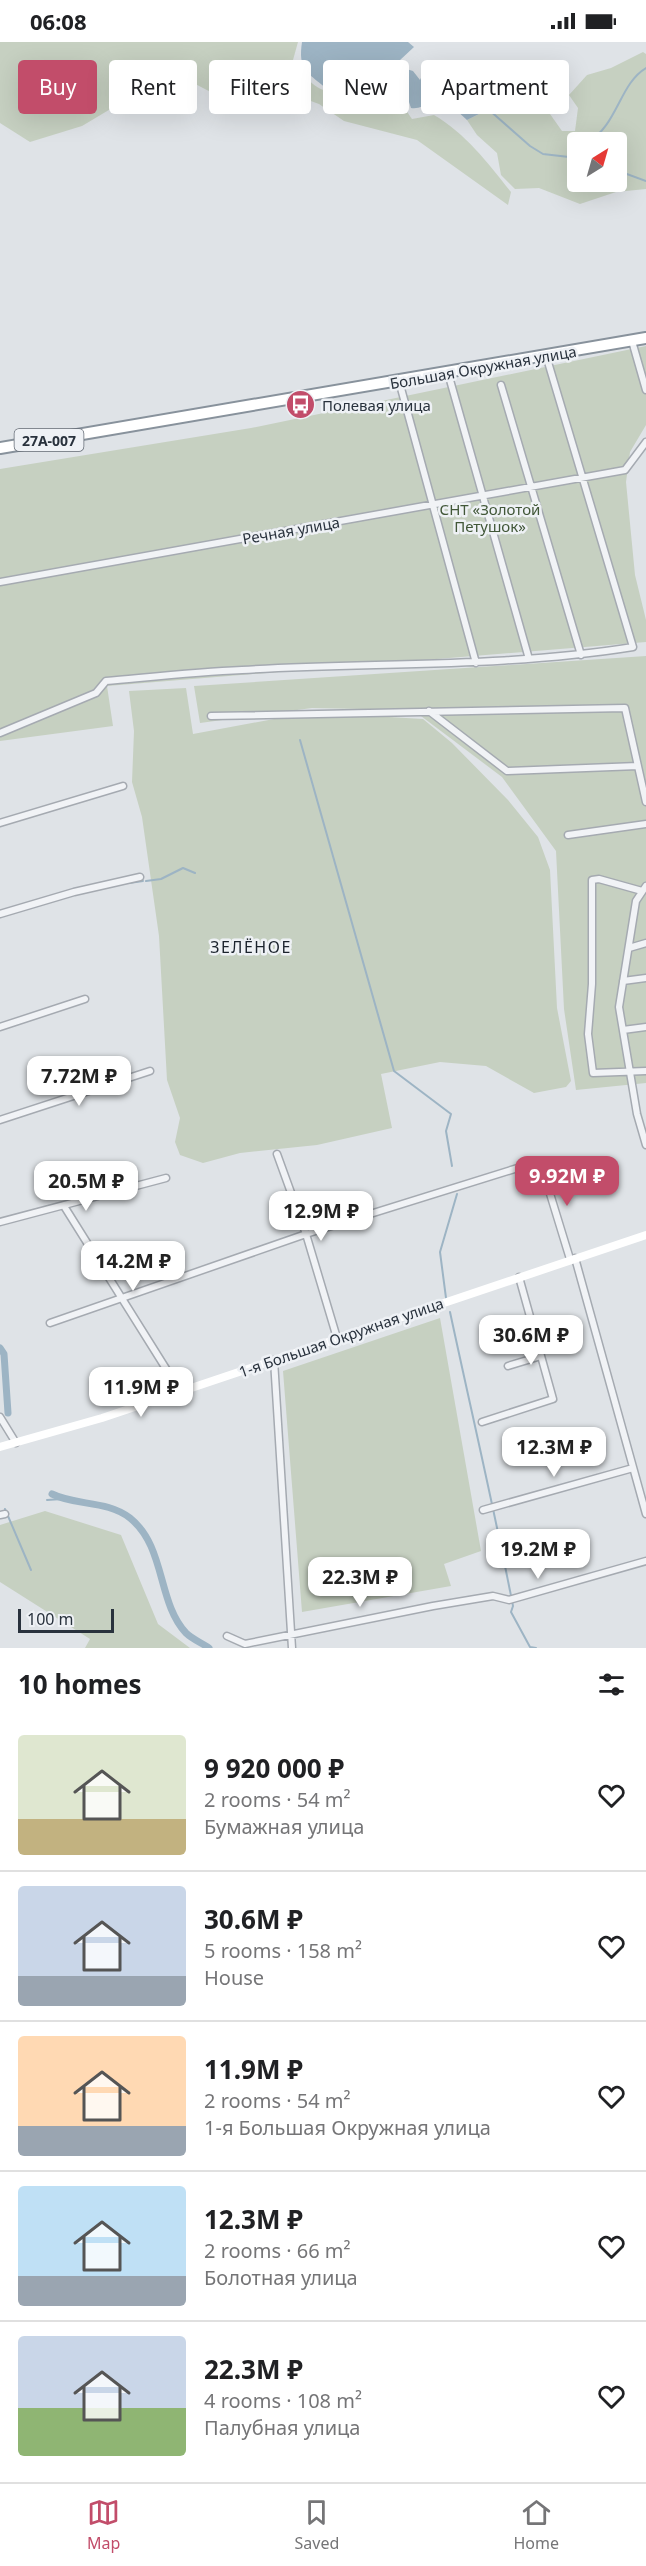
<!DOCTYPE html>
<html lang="en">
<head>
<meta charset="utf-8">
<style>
  body { margin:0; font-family:"Noto Sans",sans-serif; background:#f6f6f6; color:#202124; height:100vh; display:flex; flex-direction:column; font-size:22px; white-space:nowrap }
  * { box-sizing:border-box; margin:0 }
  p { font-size:20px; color:#757577 }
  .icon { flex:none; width:33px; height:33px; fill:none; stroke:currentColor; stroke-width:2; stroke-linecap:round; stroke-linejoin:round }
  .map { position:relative; height:1606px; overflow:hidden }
  .drawer { display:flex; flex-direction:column; background:#fff; flex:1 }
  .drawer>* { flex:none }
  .banner { position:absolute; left:18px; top:18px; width:610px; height:54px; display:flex; gap:12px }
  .needle { width:39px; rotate:37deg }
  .controls { position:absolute; left:567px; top:90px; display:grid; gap:12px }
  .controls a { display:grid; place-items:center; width:60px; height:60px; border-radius:6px; background:#fff; box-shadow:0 6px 24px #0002; font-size:30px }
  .scale { position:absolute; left:18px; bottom:15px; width:96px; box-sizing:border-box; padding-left:6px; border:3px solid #29323d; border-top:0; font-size:16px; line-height:21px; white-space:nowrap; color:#29323d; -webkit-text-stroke:4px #eef1f5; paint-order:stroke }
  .price { position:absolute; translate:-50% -51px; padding:0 14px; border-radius:12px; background:#fff; color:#222; font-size:20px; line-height:39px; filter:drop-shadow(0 2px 3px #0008) }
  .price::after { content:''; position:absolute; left:50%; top:36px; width:18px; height:14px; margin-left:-9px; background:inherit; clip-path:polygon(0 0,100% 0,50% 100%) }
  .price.current { background:#c24d6a; color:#fff }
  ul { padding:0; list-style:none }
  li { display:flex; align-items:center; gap:18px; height:150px; padding:0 18px }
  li+li { border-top:2px solid #e0e0e0 }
  li span { display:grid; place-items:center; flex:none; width:168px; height:120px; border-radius:6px; color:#555 }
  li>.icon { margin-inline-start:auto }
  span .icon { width:72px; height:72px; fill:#fffc; stroke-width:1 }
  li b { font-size:26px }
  h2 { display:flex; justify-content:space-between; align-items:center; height:72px; padding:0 18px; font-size:26px }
  .pill { padding:0 21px; border-radius:6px; background:#fff; box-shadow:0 6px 24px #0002; font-size:21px; line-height:54px }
  .pill.current { background:#c24d6a; color:#fff }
  .status { display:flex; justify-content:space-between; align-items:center; height:42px; padding:0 30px; background:#fff; direction:ltr }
  .status svg { height:16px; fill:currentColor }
  .dock { display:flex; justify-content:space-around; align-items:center; height:84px; border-top:2px solid #e0e0e0; background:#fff; font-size:16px; color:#757577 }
  .dock a { display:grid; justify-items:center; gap:3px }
  .dock .current { color:#c24d6a }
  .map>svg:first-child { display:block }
</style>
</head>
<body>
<div class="status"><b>06:08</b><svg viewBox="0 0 49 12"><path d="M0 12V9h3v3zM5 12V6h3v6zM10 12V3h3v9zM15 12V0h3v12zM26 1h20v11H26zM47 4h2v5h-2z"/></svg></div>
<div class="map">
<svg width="646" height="1606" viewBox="0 0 646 1606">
  <rect width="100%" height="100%" fill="#dfe3e7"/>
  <!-- green -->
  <path fill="#c6d0c1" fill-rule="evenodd" d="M0,0h298l-5,18c17,24 28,38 60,30 16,9 29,20 48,13l11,16 22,-4c32,19 54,48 77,77l-3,13 -91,-65 -73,-19 -25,-17 -41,-15 -56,9 -40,-21 -53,21 -47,28 -52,16 -30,-19z
    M643,10l3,2v135l-30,3 -36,12 -41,-16 -24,1 -14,-14 -4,-22 -20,-18 -10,-15 12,-6 -8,-20 11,-20 21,-3 42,21 5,22 12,17h13l3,-23 -9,-13 18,-20 24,-7zM578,100h38v40h-38z
    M646,304v79l-16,27 -4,30 9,93 11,45v22l-539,44 6,40 -113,15v-272l251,-41z
    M646,614v427l-70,7 -12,-81 -8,-158 -54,-74 -89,-67 -101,-2 -112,15 -6,-37z
    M186,646l7,46 81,-15 81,-4 68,4 29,24 56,57 30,37 12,33 7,138 14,73 -5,6 -32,6 -48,-27 -46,-4 -59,12 11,54 -75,17 -77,8 -37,10 -23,-8 -5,-13 5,-24 -13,-38 -8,-144 -17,-119 -10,-35 2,-51 -5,-40z
    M440,1276l41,233 -37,13 7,22 -149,26 -19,-241z
    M45,1469l76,24 37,89 32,24h-105l5,-9 -90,-57v-57z"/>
  <!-- water -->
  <path fill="#9db4c4" d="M302,0h106l6,5 -15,14 4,7 10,3 7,9 5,-11 6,-5 27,1 24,9 -11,20 8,20 -12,6 -12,-11 -4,-12c-16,-1 -26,13 -40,11l-4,-12 -5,-2 -22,8 -15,-13 -2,-9 -16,7 -21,1c-20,-16 -28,-19 -24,-46z"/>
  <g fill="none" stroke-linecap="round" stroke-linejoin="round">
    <!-- stream -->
    <path stroke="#9db4c4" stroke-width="2" d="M471,52l59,52 13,8 26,3 9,-7
      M588,100c29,-16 32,-59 58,-74
      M616,128l30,11
      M300,698l94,331 57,43 -5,17 6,35
      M146,839l15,-2 22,-11 12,5
      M129,841l14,-2
      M446,1256l-6,-46 17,-58
      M450,1270c21,98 44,196 63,294l-2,6 19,35 6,1
      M47,1458l15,-1
      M5,1467l26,61"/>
    <!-- canal -->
    <path stroke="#9db4c4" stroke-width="7" d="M0,1306l4,6 4,59
      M52,1452c24,12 55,6 78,24 36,29 27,84 56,115 6,6 16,10 23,15"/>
    <defs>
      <path id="street" d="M632,299l14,49
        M448,331l81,286
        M399,339l77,282
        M501,343l80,270
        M0,540l625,-112 21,-28
        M429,669l78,60 131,-5
        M211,674l414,-8 21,94
        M0,691l96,-40 10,-12c45,-4 90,-9 136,-11 131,-8 261,-2 391,-23l-85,-285
        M0,781l123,-37
        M568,793l78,-11
        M646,844l-10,15 -17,106 18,107 9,31
        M642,849l-43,-12 -7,1v104l-4,50 5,39 53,-2
        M0,872l74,-22 66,-15
        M629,906l17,-5
        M623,939l23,-3
        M0,985l85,-28
        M623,988l23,-3
        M0,1078l150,-49
        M277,1112l29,80 31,104
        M64,1164l116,185
        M0,1180l166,-44
        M575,1216l71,256
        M50,1281l256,-89 234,-73 30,98
        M274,1318l18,288
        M508,1324l33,-10
        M0,1375l16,26
        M482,1380l71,-23 -34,-122
        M483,1468l150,-42
        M0,1473l5,-1
        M227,1594l18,8 188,-38 60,-10 16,4 137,-39"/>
      <path id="highway" d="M0,406l646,-110"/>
    </defs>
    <!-- street casing -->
    <use href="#street" stroke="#a5aab1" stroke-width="9"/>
    <!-- highway casing -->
    <use href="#highway" stroke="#88929c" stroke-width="14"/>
    <!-- street -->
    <use href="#street" stroke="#f1f3f6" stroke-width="6"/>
    <!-- secondary -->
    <path stroke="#fff" stroke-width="8" d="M0,1405l102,-29 544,-183"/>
    <!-- highway -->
    <use href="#highway" stroke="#fff" stroke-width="10"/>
  </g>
  <!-- icons -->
  <defs>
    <symbol id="bus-disc" viewBox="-11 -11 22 22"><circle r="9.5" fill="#c24d6a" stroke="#eef1f5"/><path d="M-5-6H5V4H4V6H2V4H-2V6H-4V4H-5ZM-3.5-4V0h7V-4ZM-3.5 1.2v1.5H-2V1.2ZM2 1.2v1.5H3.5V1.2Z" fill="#fff"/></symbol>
  </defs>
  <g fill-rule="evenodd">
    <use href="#bus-disc" x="284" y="346" width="33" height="33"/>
  </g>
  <g text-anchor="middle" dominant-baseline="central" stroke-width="5" stroke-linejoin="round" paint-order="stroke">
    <!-- shield labels -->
    <rect fill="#eef1f5" stroke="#646b74" stroke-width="1.5" x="14.5" y="387" width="69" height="22" rx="4.5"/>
    <g font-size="14" font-weight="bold" fill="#29323d">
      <text x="49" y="398">27А-007</text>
    </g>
    <!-- street labels -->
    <g font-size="15" fill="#29323d" stroke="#eef1f5">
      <text transform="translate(483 325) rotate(-10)">Большая Окружная улица</text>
      <text transform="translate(291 488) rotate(-10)">Речная улица</text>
      <text transform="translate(341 1295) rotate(-19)">1-я Большая Окружная улица</text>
    </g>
    <!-- poi labels -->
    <g font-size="15" fill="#29323d" stroke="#eef1f5" text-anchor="start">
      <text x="322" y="363">Полевая улица</text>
    </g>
    <!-- park labels -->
    <g font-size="15" fill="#415738" stroke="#eef1f5">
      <text x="490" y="467">СНТ «Золотой<tspan x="490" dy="17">Петушок»</tspan></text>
    </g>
    <!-- neighbourhood labels -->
    <g font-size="16" letter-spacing="1.5" fill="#1b232d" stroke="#eef1f5">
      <text x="251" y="905">ЗЕЛЁНОЕ</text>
    </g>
  </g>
</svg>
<div class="controls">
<a><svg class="needle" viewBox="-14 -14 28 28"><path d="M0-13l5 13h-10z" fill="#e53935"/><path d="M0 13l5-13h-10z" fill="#757577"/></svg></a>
</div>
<div class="scale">100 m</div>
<b class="price" style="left:79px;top:1065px">7.72M ₽</b>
<b class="price current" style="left:567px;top:1165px">9.92M ₽</b>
<b class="price" style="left:86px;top:1170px">20.5M ₽</b>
<b class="price" style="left:321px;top:1200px">12.9M ₽</b>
<b class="price" style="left:133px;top:1250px">14.2M ₽</b>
<b class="price" style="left:531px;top:1324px">30.6M ₽</b>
<b class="price" style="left:141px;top:1376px">11.9M ₽</b>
<b class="price" style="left:554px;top:1436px">12.3M ₽</b>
<b class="price" style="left:538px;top:1538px">19.2M ₽</b>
<b class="price" style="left:360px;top:1566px">22.3M ₽</b>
<div class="banner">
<a class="pill current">Buy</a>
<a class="pill">Rent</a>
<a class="pill">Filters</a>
<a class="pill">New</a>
<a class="pill">Apartment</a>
</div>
</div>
<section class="drawer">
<h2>10 homes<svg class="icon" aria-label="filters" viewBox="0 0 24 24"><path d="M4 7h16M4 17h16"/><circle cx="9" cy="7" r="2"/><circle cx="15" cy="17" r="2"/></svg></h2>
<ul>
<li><span style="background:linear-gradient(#dfe7d0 70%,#c2b280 0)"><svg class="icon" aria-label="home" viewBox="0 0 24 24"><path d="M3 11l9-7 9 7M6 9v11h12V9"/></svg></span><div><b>9 920 000 ₽</b><p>2 rooms · 54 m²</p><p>Бумажная улица</p></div><svg class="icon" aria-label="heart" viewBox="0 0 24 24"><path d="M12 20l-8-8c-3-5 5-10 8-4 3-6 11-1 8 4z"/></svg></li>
<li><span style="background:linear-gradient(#c9d6e8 75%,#9aa5b1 0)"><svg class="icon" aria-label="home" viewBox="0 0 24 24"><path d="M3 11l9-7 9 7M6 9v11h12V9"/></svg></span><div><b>30.6M ₽</b><p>5 rooms · 158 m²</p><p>House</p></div><svg class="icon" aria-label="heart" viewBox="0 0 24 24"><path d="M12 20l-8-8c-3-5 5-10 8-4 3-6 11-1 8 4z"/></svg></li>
<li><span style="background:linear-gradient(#ffd9b3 75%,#9aa5b1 0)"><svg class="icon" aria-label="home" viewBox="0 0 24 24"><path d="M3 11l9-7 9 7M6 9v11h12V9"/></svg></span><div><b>11.9M ₽</b><p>2 rooms · 54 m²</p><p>1-я Большая Окружная улица</p></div><svg class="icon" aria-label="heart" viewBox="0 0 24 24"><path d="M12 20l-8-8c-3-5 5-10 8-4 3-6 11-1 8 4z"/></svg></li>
<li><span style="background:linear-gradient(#bfe0f5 75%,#9aa5b1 0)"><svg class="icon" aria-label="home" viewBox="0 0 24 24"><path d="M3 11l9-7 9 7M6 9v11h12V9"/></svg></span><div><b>12.3M ₽</b><p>2 rooms · 66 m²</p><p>Болотная улица</p></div><svg class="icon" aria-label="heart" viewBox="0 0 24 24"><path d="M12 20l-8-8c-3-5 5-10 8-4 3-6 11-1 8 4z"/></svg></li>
<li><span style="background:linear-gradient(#c9d6e8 60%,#8fb573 0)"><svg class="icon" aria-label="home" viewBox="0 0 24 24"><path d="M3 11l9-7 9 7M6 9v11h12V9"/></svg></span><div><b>22.3M ₽</b><p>4 rooms · 108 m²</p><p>Палубная улица</p></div><svg class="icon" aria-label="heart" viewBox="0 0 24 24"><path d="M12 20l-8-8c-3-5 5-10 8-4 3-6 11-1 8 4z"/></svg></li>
</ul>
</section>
<nav class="dock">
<a class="current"><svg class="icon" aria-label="map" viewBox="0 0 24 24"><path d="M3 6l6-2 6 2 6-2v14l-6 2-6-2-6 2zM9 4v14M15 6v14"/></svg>Map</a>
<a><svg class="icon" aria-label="saved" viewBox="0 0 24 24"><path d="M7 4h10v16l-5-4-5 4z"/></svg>Saved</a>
<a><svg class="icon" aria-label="home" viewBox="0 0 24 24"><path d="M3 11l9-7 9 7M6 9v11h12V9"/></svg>Home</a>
</nav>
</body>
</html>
